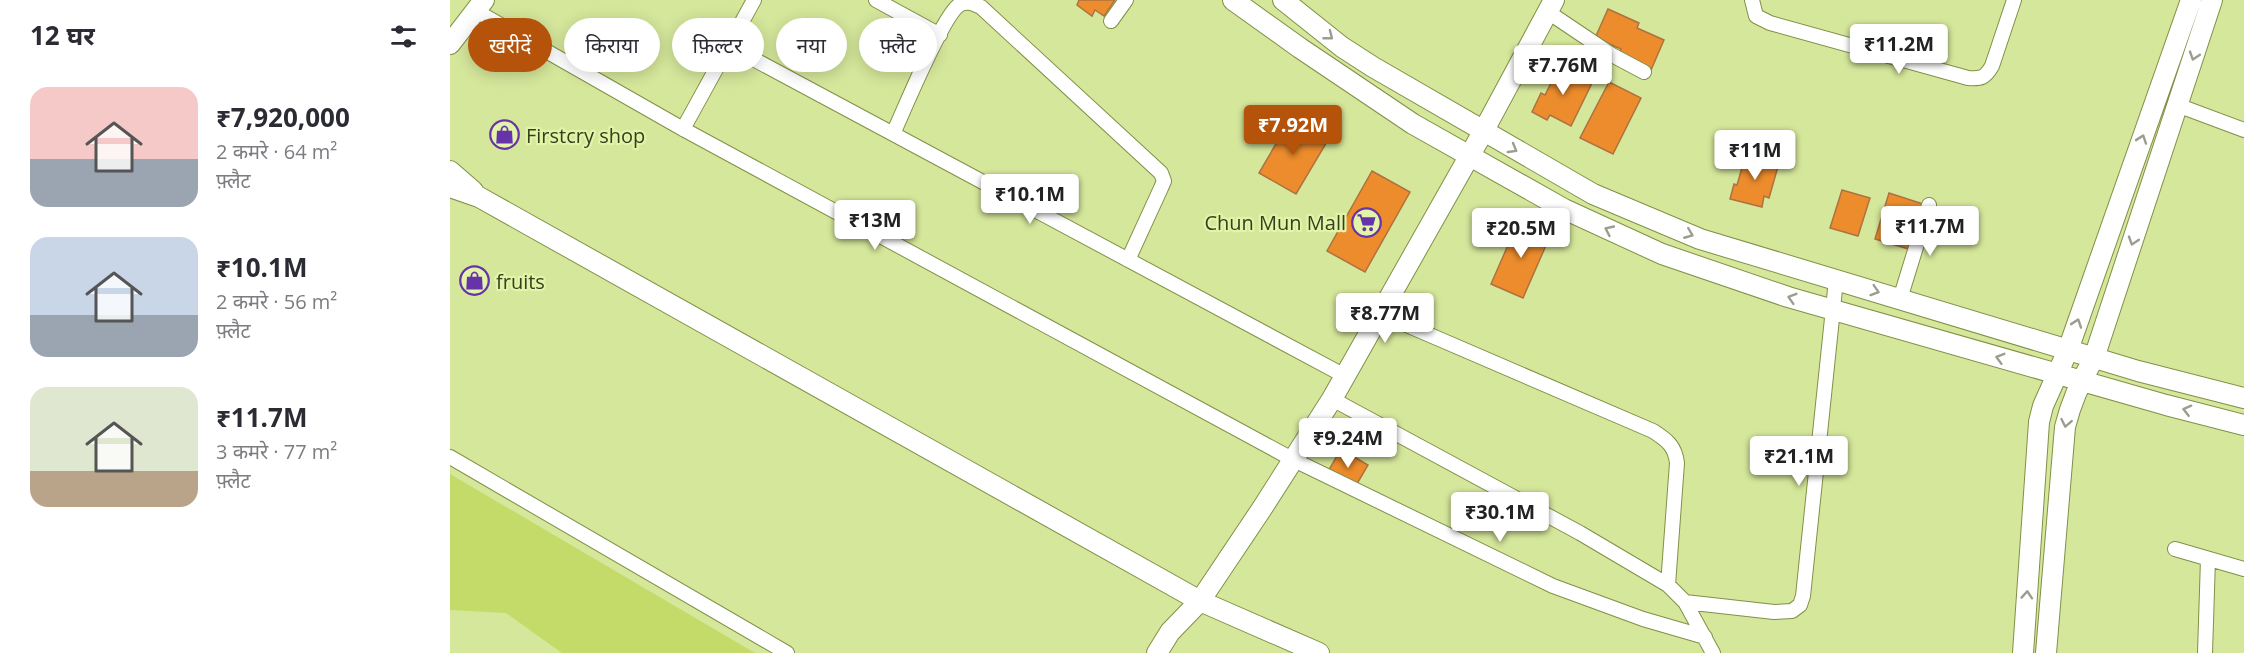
<!DOCTYPE html>
<html lang="hi">
<head>
<meta charset="utf-8">
<style>
  body { margin:0; font-family:"Open Sans","Noto Sans Devanagari",sans-serif; background:#f2f2f3; color:#2b2b33; height:100vh; display:flex; flex-direction:column; font-size:22px; white-space:nowrap }
  * { box-sizing:border-box; margin:0 }
  p { font-size:20px; color:#7c7c81 }
  .icon { flex:none; width:33px; height:33px; fill:none; stroke:currentColor; stroke-width:2; stroke-linecap:round; stroke-linejoin:round }
  .map { position:relative; flex:1; overflow:hidden }
  .drawer { display:flex; flex-direction:column; background:#fff; width:450px }
  .drawer>* { flex:none }
  .guide { position:absolute; left:18px; top:18px; width:570px; height:54px; display:flex; gap:12px }
  .price { position:absolute; translate:-50% -51px; padding:0 14px; border-radius:6px; background:#fff; color:#222; font-size:20px; line-height:39px; filter:drop-shadow(0 2px 3px #0008) }
  .price::after { content:''; position:absolute; left:50%; top:36px; width:18px; height:14px; margin-left:-9px; background:inherit; clip-path:polygon(0 0,100% 0,50% 100%) }
  .price.selected { background:#b45309; color:#fff }
  ul { padding:0; list-style:none }
  li { display:flex; align-items:center; gap:18px; height:150px; padding:0 30px }
  li span { display:grid; place-items:center; flex:none; width:168px; height:120px; border-radius:18px; color:#555 }
  li>.icon { margin-inline-start:auto }
  span .icon { width:72px; height:72px; fill:#fffc; stroke-width:1 }
  li b { font-size:26px }
  h2 { display:flex; justify-content:space-between; align-items:center; height:72px; padding:0 30px; font-size:26px }
  .tag { padding:0 21px; border-radius:27px; background:#fff; box-shadow:0 3px 15px #0003; font-size:21px; line-height:54px }
  .tag.selected { background:#b45309; color:#fff }
  main { display:flex; flex:1; min-height:0 }
  .map>svg:first-child { display:block }
</style>
</head>
<body>
<main>
<section class="drawer">
<h2>12 घर<svg class="icon" aria-label="filters" viewBox="0 0 24 24"><path d="M4 7h16M4 17h16"/><circle cx="9" cy="7" r="2"/><circle cx="15" cy="17" r="2"/></svg></h2>
<ul>
<li><span style="background:linear-gradient(#f6c9c9 60%,#9aa5b1 0)"><svg class="icon" aria-label="home" viewBox="0 0 24 24"><path d="M3 11l9-7 9 7M6 9v11h12V9"/></svg></span><div><b>₹7,920,000</b><p>2 कमरे · 64 m²</p><p>फ़्लैट</p></div></li>
<li><span style="background:linear-gradient(#c9d6e8 65%,#9aa5b1 0)"><svg class="icon" aria-label="home" viewBox="0 0 24 24"><path d="M3 11l9-7 9 7M6 9v11h12V9"/></svg></span><div><b>₹10.1M</b><p>2 कमरे · 56 m²</p><p>फ़्लैट</p></div></li>
<li><span style="background:linear-gradient(#dfe7d0 70%,#b9a48a 0)"><svg class="icon" aria-label="home" viewBox="0 0 24 24"><path d="M3 11l9-7 9 7M6 9v11h12V9"/></svg></span><div><b>₹11.7M</b><p>3 कमरे · 77 m²</p><p>फ़्लैट</p></div></li>
</ul>
</section>
<div class="map">
<svg width="1794" height="653" viewBox="0 0 1794 653">
  <rect width="100%" height="100%" fill="#d5e79b"/>
  <!-- green -->
  <path fill="#c4db6a" d="M0,474l305,179h-193l-56,-40 -56,-3z"/>
  <!-- building -->
  <path fill="#ed8c2c" stroke="#ad7240" stroke-width="1.5" d="M629,0h36l-11,16 -9,-6 -3,6 -15,-11z
    M1158,9l31,14 -2,5 27,12 -13,30 -33,-14 3,-7 -26,-11z
    M1110,65l33,16 -22,45 -21,-11 -3,5 -15,-8 9,-19 4,2z
    M1159,82l32,16 -28,56 -33,-16z
    M841,118l37,22 -32,54 -37,-21z
    M1296,154l33,9 -10,35 -5,-2 -2,11 -32,-8 4,-15 3,1z
    M922,171l38,21 -45,80 -38,-21z
    M1392,190l28,8 -12,38 -28,-8z
    M1439,193l37,12 -14,45 -37,-11z
    M1069,220l32,14 -28,64 -32,-14z
    M891,449l27,16 -14,24 -27,-16z"/>
  <g fill="none" stroke-linecap="round" stroke-linejoin="round">
    <defs>
      <path id="street" d="M426,0l64,35
        M1302,0l4,16 14,7 198,55c13,1 17,0 24,-12l22,-66
        M26,11l207,118 609,330 261,127 90,33 62,18
        M1098,12l64,43 32,17
        M661,21l15,-21
        M279,46l616,330
        M1727,105l67,25
        M233,129l71,-129
        M443,134c11,-24 49,-117 66,-129 8,-5 15,-1 22,2l180,166 3,8 -3,7 -33,72
        M1450,299l29,-94
        M931,314l272,117c14,9 22,15 24,32l-9,122
        M882,399l248,134 88,52 17,17 28,51
        M0,457l337,196
        M1725,549l69,20
        M1235,602l89,10 18,-1 8,-6 3,-9 33,-316
        M1755,653l3,-94"/>
      <path id="secondary" d="M783,0l67,48 113,76 151,85 98,45 126,43 378,108 78,20
        M833,0l59,47 31,20 220,127 107,45 438,132 106,27
        M0,44l34,-44
        M0,171l23,20
        M0,187l29,10 721,404 119,52
        M707,653l13,-21 30,-31 61,-91 71,-111 151,-267 71,-132
        M1573,653l16,-231 4,-16 25,-56 123,-350
        M1596,653l19,-226c6,-25 16,-47 29,-69l118,-358"/>
    </defs>
    <!-- street casing -->
    <use href="#street" stroke="#819047" stroke-width="16"/>
    <!-- secondary casing -->
    <use href="#secondary" stroke="#819047" stroke-width="22"/>
    <!-- street -->
    <use href="#street" stroke="#fff" stroke-width="14"/>
    <!-- secondary -->
    <use href="#secondary" stroke="#fff" stroke-width="20"/>
  </g>
  <!-- one-way arrows -->
  <defs><path id="oneway-chevron" d="M-2-3.5L2.5 0L-2 3.5" fill="none" stroke-width="1.6" stroke-linecap="round" stroke-linejoin="round" transform="scale(1.5)"/></defs>
  <g stroke="#9b9e8f">
    <use href="#oneway-chevron" transform="translate(879 36) rotate(38)"/>
    <use href="#oneway-chevron" transform="translate(1744 56) rotate(108)"/>
    <use href="#oneway-chevron" transform="translate(1692 139) rotate(-71)"/>
    <use href="#oneway-chevron" transform="translate(1063 149) rotate(30)"/>
    <use href="#oneway-chevron" transform="translate(1159 230) rotate(-155)"/>
    <use href="#oneway-chevron" transform="translate(1239 234) rotate(22)"/>
    <use href="#oneway-chevron" transform="translate(1683 241) rotate(108)"/>
    <use href="#oneway-chevron" transform="translate(1425 291) rotate(17)"/>
    <use href="#oneway-chevron" transform="translate(1342 298) rotate(-163)"/>
    <use href="#oneway-chevron" transform="translate(1627 323) rotate(-71)"/>
    <use href="#oneway-chevron" transform="translate(1550 358) rotate(-164)"/>
    <use href="#oneway-chevron" transform="translate(1737 410) rotate(-166)"/>
    <use href="#oneway-chevron" transform="translate(1616 423) rotate(101)"/>
    <use href="#oneway-chevron" transform="translate(1577 595) rotate(-86)"/>
  </g>
  <!-- icons -->
  <defs>
    <symbol id="shop-ring" viewBox="-11 -11 22 22"><circle r="9.5" fill="#e2f4a7" stroke="#6733aa" stroke-width="1.5"/><path d="M-5-2.5h2.3a2.7 3.5 0 0 1 5.4 0H5L5.5 6h-11ZM-1.5-2.5h3a1.5 2.3 0 0 0-3 0Z" fill="#6733aa"/></symbol>
    <symbol id="supermarket-ring" viewBox="-11 -11 22 22"><circle r="9.5" fill="#e2f4a7" stroke="#6733aa" stroke-width="1.5"/><path d="M-6-5.5h2.5l.6 2H6L4.5 2H-2.5L-4.4-4H-6ZM-1.5 3.2a1.3 1.3 0 1 0 .1 0ZM3 3.2a1.3 1.3 0 1 0 .1 0Z" fill="#6733aa"/></symbol>
  </defs>
  <g fill-rule="evenodd">
    <use href="#shop-ring" x="38" y="118" width="33" height="33"/>
    <use href="#supermarket-ring" x="900" y="206" width="33" height="33"/>
    <use href="#shop-ring" x="8" y="264" width="33" height="33"/>
  </g>
  <g text-anchor="middle" dominant-baseline="central" stroke-width="4.5" stroke-linejoin="round" paint-order="stroke">
    <!-- poi labels -->
    <g font-size="20" fill="#373e1f" stroke="#e2f4a7" text-anchor="start">
      <text x="76" y="135">Firstcry shop</text>
      <text x="896" y="222" text-anchor="end">Chun Mun Mall</text>
      <text x="46" y="281">fruits</text>
    </g>
  </g>
</svg>
<b class="price" style="left:1449px;top:75px">₹11.2M</b>
<b class="price" style="left:1113px;top:96px">₹7.76M</b>
<b class="price selected" style="left:843px;top:156px">₹7.92M</b>
<b class="price" style="left:1305px;top:181px">₹11M</b>
<b class="price" style="left:580px;top:225px">₹10.1M</b>
<b class="price" style="left:425px;top:251px">₹13M</b>
<b class="price" style="left:1480px;top:257px">₹11.7M</b>
<b class="price" style="left:1071px;top:259px">₹20.5M</b>
<b class="price" style="left:935px;top:344px">₹8.77M</b>
<b class="price" style="left:898px;top:469px">₹9.24M</b>
<b class="price" style="left:1349px;top:487px">₹21.1M</b>
<b class="price" style="left:1050px;top:543px">₹30.1M</b>
<div class="guide">
<a class="tag selected">खरीदें</a>
<a class="tag">किराया</a>
<a class="tag">फ़िल्टर</a>
<a class="tag">नया</a>
<a class="tag">फ़्लैट</a>
</div>
</div>
</main>
</body>
</html>
